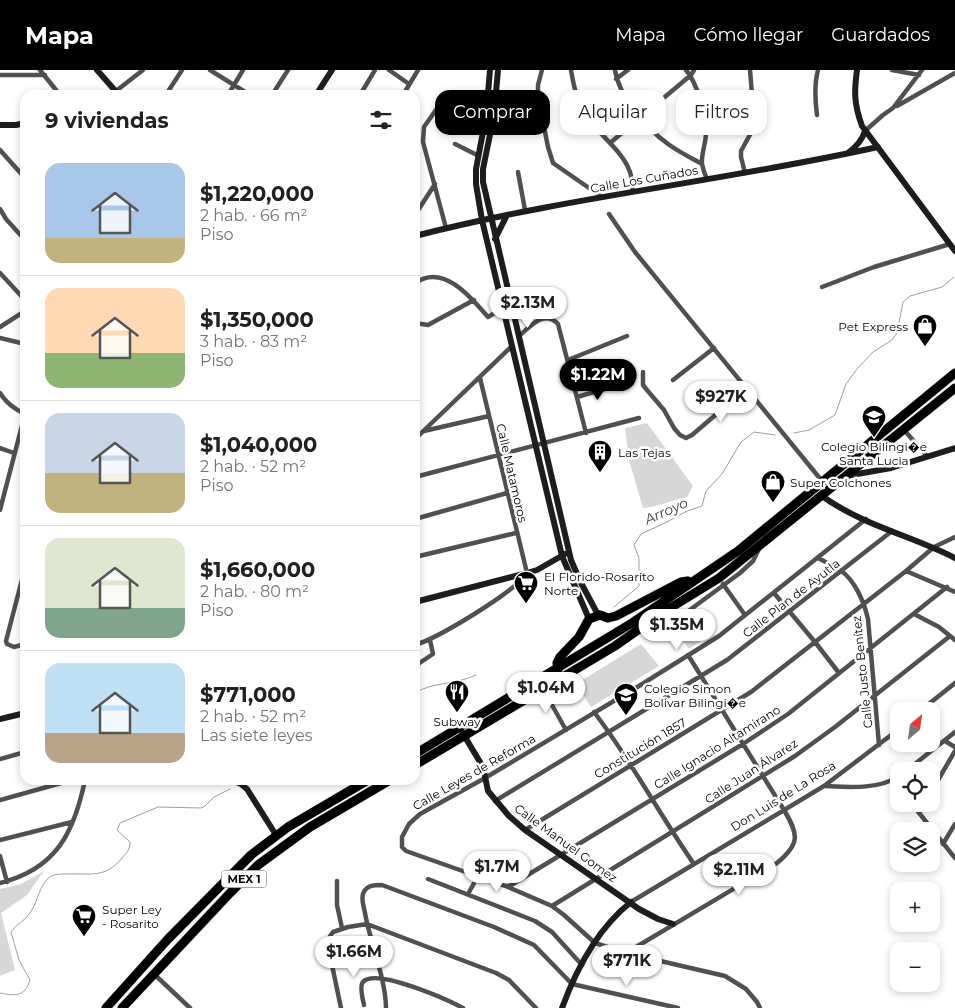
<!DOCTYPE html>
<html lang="es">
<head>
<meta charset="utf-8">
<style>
  body { margin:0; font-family:Montserrat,sans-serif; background:#f6f6f6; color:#202124; height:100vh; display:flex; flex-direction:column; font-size:19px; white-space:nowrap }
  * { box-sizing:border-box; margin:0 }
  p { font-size:16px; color:#757577 }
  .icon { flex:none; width:28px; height:28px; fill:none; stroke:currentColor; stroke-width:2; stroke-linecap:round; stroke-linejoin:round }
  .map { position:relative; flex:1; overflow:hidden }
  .details { position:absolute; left:20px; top:20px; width:400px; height:695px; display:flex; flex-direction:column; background:#fff; border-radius:15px; box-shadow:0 2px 8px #0003 }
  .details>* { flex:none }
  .banner { position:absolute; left:435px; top:20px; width:445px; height:45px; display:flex; gap:10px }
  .needle { width:32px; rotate:29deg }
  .fabs { position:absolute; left:890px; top:632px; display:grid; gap:10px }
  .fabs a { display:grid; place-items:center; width:50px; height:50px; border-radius:10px; background:#fff; box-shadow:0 2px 8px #0003; font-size:25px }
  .price { position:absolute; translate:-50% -42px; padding:0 11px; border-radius:18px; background:#fff; color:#222; font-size:16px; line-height:32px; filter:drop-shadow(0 1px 2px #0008) }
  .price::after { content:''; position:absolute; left:50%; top:30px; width:15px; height:11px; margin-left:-8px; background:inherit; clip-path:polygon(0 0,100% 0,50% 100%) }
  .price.on { background:#000; color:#fff }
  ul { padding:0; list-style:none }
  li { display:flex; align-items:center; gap:15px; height:125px; padding:0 25px }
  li+li { border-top:1px solid #e0e0e0 }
  li span { display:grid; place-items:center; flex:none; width:140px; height:100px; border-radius:15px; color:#555 }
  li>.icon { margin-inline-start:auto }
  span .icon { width:60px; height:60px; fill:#fffc; stroke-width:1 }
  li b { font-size:21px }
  h2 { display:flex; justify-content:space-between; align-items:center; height:60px; padding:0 25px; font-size:21px }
  .chip { padding:0 18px; border-radius:15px; background:#fff; box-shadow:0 2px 8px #0003; font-size:18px; line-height:45px }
  .chip.on { background:#000; color:#fff }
  header { display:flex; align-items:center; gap:30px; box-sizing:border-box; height:70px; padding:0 25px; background:#000; color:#fff }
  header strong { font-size:24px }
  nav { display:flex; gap:28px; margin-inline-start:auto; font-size:18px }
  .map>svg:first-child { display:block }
</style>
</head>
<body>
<header>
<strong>Mapa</strong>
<nav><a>Mapa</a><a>Cómo llegar</a><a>Guardados</a></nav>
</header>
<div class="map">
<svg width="955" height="938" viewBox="0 0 955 938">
  <rect width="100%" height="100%" fill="#fff"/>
  <!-- green -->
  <path fill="#d7d7d7" d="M647,353l46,63 -6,11c-15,3 -29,10 -44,11l-14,-48 -4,-32z
    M690,544l14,25 -15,10 -17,-23z
    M641,574l18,22 -68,41 -15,-23z
    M44,801l-17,24 -26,18 14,57 -15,6v-87l21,-5z"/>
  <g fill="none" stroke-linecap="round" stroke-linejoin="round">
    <!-- stream -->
    <path stroke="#9e9e9e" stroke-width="1" d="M794,363l15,-3 26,-15 11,-31 11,-15 16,-17 19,-12 5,-7 6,-31 7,-6 32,-9 12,-10
      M614,537l25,-21v-28l-5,-13 7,-11 24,-11 22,-12 15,-5 4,-15 16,-17 19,-32 13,-10 21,3
      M415,623c16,-11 41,-8 61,-18
      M0,923c15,3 25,4 30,-13l-11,-20 -8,-28c5,-8 14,-11 19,-19 8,-11 9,-29 21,-37 4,-2 9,-2 15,-2 24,-1 39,5 56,-16 5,-6 8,-8 8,-16l-13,-12 3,-7 38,-16 43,1 4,-2 9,-9 16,-8"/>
    <defs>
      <path id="highway" d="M558,600l-1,-7 3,-6 19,-20 10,-18 11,-4 8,3 8,-2 65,-34 7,-1
        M415,684l217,-131 106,-72 217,-178
        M415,695l200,-119 47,-33 57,-35 236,-190
        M106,938l62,-69 83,-84 37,-28 80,-47
        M122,938l108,-115 28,-28 52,-38 80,-47"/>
    </defs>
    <!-- highway casing -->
    <use href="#highway" stroke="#dbdbdb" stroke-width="10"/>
    <!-- street -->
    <path stroke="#505050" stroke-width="4.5" d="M40,0l20,25
      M210,0l40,25
      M389,0l20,14
      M542,0l-4,15v12l10,50 5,16 49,34
      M571,0c3,17 6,33 16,47 13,19 35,33 43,55 2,6 2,13 3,20
      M615,0c4,27 31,58 53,74 11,8 23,14 34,20
      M686,0c11,13 21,46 20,63 0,10 -5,21 -4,31 1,5 3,11 5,15
      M892,0l27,5
      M0,5h45
      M616,9l12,-9
      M169,20l13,-20
      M116,21l27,-21
      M228,25l15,-25
      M272,25l16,-25
      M360,25l15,-25
      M403,25l15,-25
      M897,36l58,-33
      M438,37l-14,20 -1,15 23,86
      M817,45c-2,-15 -3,-30 1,-45
      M865,61l18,-16 10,-7 29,-38
      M610,73l81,-68 3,-5
      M455,74l22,11
      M0,80l25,28
      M518,102l7,38
      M745,103l-4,-16v-6l11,-20 2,-13 -4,-48
      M0,139l6,10 19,21
      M609,144l26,38 187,229
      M415,145l20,-31
      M0,203l25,27
      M415,213c28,-20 56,14 73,34l15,-9
      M822,217l52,-20 76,-23
      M415,253l13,2 46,-25
      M0,257l25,-16
      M519,266c11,-9 25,-27 39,-12l28,109
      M0,268l25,6
      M568,290l59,-24
      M643,302v13l4,5 17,20 10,18 6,7 6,3 6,-3 55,-47
      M673,310l41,-32
      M0,323c6,10 14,16 25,21
      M577,327l38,-11
      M904,360l23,26
      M424,361l65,-15
      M415,369l97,-93
      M0,378l14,5
      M415,407l224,-59
      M0,440l25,-96
      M415,449l92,-26
      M415,487l101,-24
      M818,488c7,4 15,7 22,12 15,10 24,32 28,49l11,126
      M25,498l-19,73 1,3 7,3 11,-3
      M906,501l49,21
      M723,514l22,31
      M774,523l41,49 24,31
      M914,544l25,13 16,13
      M653,551l18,-2 16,-7 53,-39 13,-12 7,-14
      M415,575c23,-7 100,-53 112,-72l-47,-195
      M415,596l18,-12 -3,-14
      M543,619l23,41
      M920,641l35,-28
      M594,642c37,48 65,102 100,152
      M945,671l10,6
      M0,689l25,-7
      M906,701l49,-39
      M893,710l6,7
      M825,716c22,1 54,4 74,-10
      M931,722l24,-41
      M0,730l72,-20
      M495,731l232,-141 165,-129
      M912,734l43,54
      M919,743l5,-9
      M525,760l226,-138 155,-121 28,-24 21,-10
      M0,770l72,-18
      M943,774l12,-20
      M0,786l7,26
      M428,809l107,42 17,11 30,33
      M337,811v24l5,23
      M0,813c56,-14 74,-50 85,-103
      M508,817l235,-143 45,-30 159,-127
      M468,824l10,-18
      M631,832l193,-116 75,-57
      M552,836l243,-150 40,-29 115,-91
      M626,883l151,-90c23,-19 22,-28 7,-53l-96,-155
      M154,904l36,34
      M364,935c-1,-5 -5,-19 -1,-23 12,-15 85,18 100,26
      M341,938l-13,-62 2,-10 3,-4 15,-5 19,-3 129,49 13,7 27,28
      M386,938c0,-28 -16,-66 -21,-95 -1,-6 -4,-13 -2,-19 3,-9 11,-9 19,-9l112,42 40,18 38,39 106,24
      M760,938l-3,-6 -11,-13 -21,-13 -99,-23 -31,-10 -31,-28 -12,-9 -44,-19 -102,-36 -4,-4v-10l7,-13 11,-10 65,-36 154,-92 80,-50 147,-117"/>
    <!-- secondary -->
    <path stroke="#1d1d1d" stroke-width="6" d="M97,0l22,25
      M490,0l-4,46 -10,53v15l6,36 80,336 27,63
      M498,0l-4,45 -11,54v13l88,378 9,21 16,30 4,4
      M857,0c-3,22 -3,34 5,56l93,125
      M316,25l16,-25
      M0,55h16l9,-2
      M848,83c8,-6 14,-12 17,-22
      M415,166c152,-39 310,-55 463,-89
      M495,169l12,-24
      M846,406l45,-8 64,-20
      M822,426c40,29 90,40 133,62
      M415,532l112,-29 10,-3 28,-16
      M0,649l25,-6
      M459,657l24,40 5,24 21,25 16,14 114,79 19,10 15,5
      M232,710l9,4 6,5 29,46
      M562,938c14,-38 36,-80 69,-106"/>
    <!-- highway -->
    <use href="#highway" stroke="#000" stroke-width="9"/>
  </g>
  <!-- icons -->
  <defs>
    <symbol id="shop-pin" viewBox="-11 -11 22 30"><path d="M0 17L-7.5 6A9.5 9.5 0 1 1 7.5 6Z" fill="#000" stroke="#fff"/><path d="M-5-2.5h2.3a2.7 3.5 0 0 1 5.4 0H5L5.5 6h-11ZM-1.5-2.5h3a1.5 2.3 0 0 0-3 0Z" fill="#fff"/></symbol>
    <symbol id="school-pin" viewBox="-11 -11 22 30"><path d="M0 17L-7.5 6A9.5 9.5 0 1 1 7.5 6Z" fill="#000" stroke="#fff"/><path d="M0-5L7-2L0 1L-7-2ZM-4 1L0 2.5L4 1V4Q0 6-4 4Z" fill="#fff"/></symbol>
    <symbol id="building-pin" viewBox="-11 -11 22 30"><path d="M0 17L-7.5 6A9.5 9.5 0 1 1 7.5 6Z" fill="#000" stroke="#fff"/><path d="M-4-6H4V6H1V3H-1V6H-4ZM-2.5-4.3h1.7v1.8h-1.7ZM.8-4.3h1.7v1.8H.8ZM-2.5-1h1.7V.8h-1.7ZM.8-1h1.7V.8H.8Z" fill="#fff"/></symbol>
    <symbol id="supermarket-pin" viewBox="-11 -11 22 30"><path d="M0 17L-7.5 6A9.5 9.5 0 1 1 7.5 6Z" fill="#000" stroke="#fff"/><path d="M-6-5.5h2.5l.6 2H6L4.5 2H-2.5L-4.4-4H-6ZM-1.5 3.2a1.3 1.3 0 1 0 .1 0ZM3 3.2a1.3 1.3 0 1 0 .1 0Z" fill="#fff"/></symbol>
    <symbol id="restaurant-pin" viewBox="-11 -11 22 30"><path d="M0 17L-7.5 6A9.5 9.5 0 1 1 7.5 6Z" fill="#000" stroke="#fff"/><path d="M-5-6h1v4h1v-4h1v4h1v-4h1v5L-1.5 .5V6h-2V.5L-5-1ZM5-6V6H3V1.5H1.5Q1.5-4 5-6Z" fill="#fff"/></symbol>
  </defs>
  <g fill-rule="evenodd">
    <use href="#shop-pin" x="911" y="242" width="28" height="38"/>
    <use href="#school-pin" x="860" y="333" width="28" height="38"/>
    <use href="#building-pin" x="586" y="368" width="28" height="38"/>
    <use href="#shop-pin" x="759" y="398" width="28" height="38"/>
    <use href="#supermarket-pin" x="512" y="499" width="28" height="38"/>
    <use href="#restaurant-pin" x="443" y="608" width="28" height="38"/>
    <use href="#school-pin" x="612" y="611" width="28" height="38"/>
    <use href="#supermarket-pin" x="70" y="832" width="28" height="38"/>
  </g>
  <g text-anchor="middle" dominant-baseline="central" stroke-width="5" stroke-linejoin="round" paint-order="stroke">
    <!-- shield labels -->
    <rect fill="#fff" stroke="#4c4c4c" stroke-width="1" x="221.5" y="800.5" width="45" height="17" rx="4"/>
    <g font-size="11" font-weight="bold" fill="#000">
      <text x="244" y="809">MEX 1</text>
    </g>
    <!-- street labels -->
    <g font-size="12" fill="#000" stroke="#fff">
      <text transform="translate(644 109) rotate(-10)">Calle Los Cuñados</text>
      <text transform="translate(512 403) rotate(77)">Calle Matamoros</text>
      <text transform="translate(791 528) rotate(-38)">Calle Plan de Ayutla</text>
      <text transform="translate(862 602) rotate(-96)">Calle Justo Benítez</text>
      <text transform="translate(717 677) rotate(-32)">Calle Ignacio Altamirano</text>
      <text transform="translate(640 678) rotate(-31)">Constitución 1857</text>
      <text transform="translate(751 701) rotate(-33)">Calle Juan Álvarez</text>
      <text transform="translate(474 702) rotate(-30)">Calle Leyes de Reforma</text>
      <text transform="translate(783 726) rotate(-32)">Don Luis de La Rosa</text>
      <text transform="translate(566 773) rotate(36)">Calle Manuel Gomez</text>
    </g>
    <!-- poi labels -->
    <g font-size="12" fill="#000" stroke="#fff" text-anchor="start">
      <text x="908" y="256" text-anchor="end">Pet Express</text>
      <text x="874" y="376" text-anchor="middle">Colegio Bilingi�e<tspan x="874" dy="14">Santa Lucia</tspan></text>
      <text x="618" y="382">Las Tejas</text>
      <text x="790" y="412">Super Colchones</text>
      <text x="544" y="506">El Florido-Rosarito<tspan x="544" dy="14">Norte</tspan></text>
      <text x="644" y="618">Colegio Simon<tspan x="644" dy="14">Bolivar Bilingi�e</tspan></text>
      <text x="457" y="651" text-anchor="middle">Subway</text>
      <text x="102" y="839">Super Ley<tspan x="102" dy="14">- Rosarito</tspan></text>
    </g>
    <!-- water labels -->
    <g font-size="14" font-style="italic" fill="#3f3f3f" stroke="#fff">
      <text transform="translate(666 441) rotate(-24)">Arroyo</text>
    </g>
  </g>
</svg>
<div class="fabs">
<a><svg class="needle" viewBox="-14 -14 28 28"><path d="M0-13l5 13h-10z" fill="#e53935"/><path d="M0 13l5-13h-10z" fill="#757577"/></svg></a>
<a><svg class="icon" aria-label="locate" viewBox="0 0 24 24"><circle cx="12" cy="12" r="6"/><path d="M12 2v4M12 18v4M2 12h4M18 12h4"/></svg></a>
<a><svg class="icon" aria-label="layers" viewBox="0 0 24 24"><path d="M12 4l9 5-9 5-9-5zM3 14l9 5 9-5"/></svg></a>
<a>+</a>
<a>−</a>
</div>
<b class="price" style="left:528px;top:259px">$2.13M</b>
<b class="price on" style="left:598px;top:331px">$1.22M</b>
<b class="price" style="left:721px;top:353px">$927K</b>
<b class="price" style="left:677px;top:581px">$1.35M</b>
<b class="price" style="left:546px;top:644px">$1.04M</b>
<b class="price" style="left:497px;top:823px">$1.7M</b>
<b class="price" style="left:739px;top:826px">$2.11M</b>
<b class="price" style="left:354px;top:908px">$1.66M</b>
<b class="price" style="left:627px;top:917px">$771K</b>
<div class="banner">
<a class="chip on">Comprar</a>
<a class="chip">Alquilar</a>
<a class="chip">Filtros</a>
</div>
<section class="details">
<h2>9 viviendas<svg class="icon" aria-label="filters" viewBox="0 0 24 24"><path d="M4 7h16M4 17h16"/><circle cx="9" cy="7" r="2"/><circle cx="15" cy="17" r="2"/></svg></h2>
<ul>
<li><span style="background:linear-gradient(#a9c7e8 75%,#c2b280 0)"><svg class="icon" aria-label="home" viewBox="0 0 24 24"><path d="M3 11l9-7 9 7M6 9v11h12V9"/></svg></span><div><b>$1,220,000</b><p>2 hab. · 66 m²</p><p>Piso</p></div></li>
<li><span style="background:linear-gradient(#ffd9b3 65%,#8fb573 0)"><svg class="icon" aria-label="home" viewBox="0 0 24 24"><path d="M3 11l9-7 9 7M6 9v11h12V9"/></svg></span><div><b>$1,350,000</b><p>3 hab. · 83 m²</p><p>Piso</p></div></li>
<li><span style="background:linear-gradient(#c9d6e8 60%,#c2b280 0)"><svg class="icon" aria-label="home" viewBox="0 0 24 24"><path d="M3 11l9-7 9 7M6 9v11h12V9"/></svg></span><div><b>$1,040,000</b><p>2 hab. · 52 m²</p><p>Piso</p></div></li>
<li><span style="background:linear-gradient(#dfe7d0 70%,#7fa58c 0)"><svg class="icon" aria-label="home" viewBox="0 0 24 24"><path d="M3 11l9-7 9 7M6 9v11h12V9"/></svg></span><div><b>$1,660,000</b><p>2 hab. · 80 m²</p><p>Piso</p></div></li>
<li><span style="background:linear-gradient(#bfe0f5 70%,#b9a48a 0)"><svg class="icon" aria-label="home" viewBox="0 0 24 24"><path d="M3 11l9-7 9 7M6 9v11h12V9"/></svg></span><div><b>$771,000</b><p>2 hab. · 52 m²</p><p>Las siete leyes</p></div></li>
</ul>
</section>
</div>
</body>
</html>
